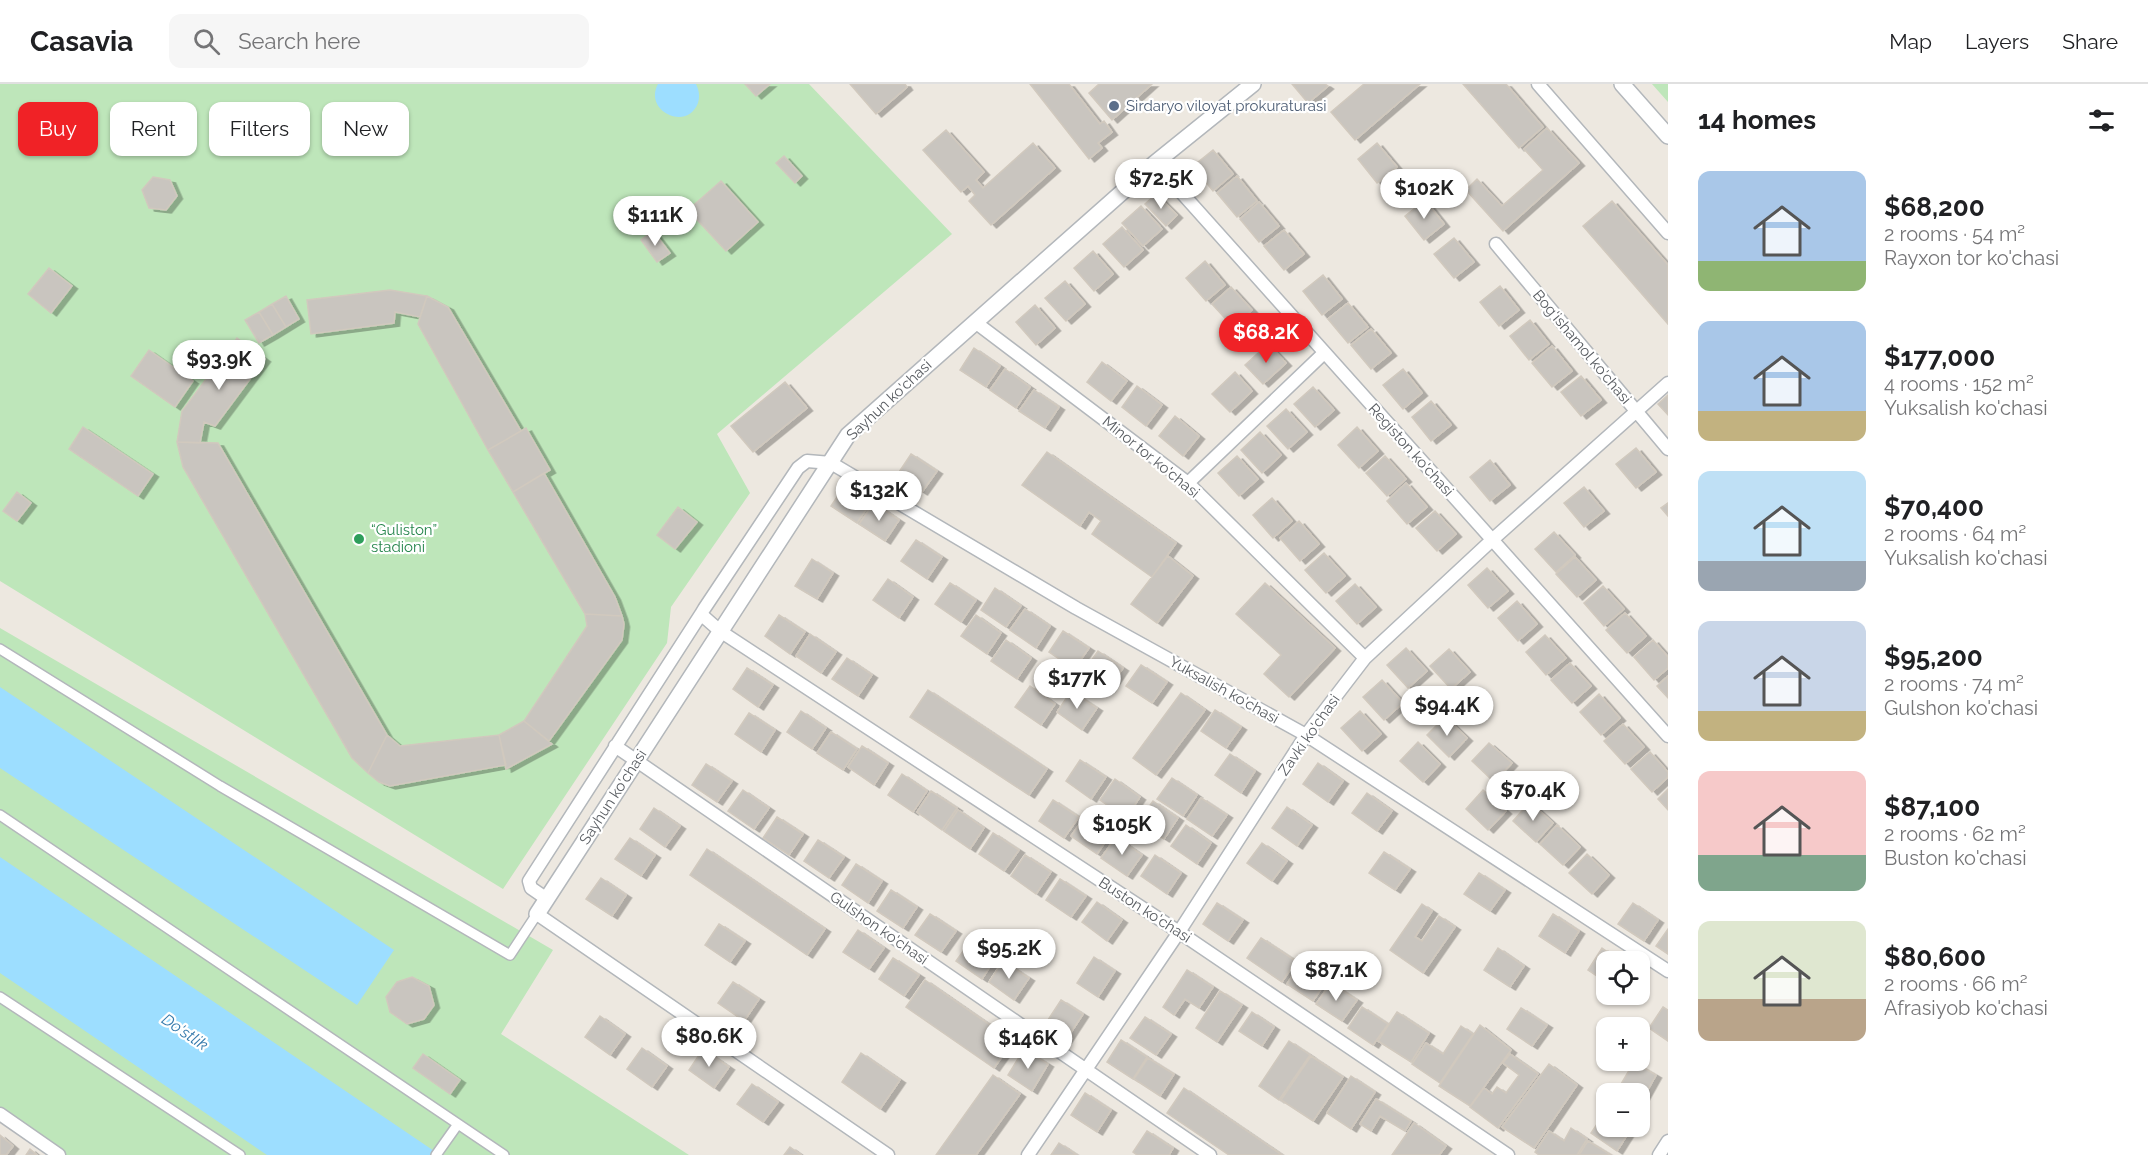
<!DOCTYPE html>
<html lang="en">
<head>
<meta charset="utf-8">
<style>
  body { margin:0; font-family:Raleway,sans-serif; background:#f6f6f6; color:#202124; height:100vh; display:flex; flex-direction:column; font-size:22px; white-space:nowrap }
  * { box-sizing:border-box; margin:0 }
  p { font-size:20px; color:#757577 }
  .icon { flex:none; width:33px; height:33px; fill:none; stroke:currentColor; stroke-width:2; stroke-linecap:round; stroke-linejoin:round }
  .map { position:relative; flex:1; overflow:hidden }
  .details { display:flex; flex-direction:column; background:#fff; width:480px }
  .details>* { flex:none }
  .top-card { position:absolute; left:18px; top:18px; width:570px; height:54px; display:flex; gap:12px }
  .buttons { position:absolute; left:1596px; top:867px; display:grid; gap:12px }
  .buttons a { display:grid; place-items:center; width:54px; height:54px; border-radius:12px; background:#fff; box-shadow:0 2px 4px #0004; font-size:30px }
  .price { position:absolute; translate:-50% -51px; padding:0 14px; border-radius:21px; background:#fff; color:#222; font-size:20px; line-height:39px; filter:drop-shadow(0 2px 3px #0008) }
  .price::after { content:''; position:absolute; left:50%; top:36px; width:18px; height:14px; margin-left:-9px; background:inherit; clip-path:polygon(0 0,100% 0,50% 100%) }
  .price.active { background:#f02226; color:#fff }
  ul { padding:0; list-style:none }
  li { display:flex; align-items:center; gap:18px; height:150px; padding:0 30px }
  li span { display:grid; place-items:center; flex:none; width:168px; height:120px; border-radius:12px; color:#555 }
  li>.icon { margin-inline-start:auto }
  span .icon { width:72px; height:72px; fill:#fffc; stroke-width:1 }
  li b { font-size:26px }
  h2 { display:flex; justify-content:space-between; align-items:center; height:72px; padding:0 30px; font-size:26px }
  .pill { padding:0 21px; border-radius:12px; background:#fff; box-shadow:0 2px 4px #0004; font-size:21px; line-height:54px }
  .pill.active { background:#f02226; color:#fff }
  header { display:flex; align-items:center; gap:36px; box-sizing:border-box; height:84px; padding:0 30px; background:#fff; border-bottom:2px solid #e0e0e0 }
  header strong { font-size:28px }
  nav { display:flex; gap:33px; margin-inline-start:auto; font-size:21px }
  .search { width:420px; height:54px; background:#f6f6f6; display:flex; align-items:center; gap:15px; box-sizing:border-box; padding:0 21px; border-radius:12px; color:#757577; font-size:22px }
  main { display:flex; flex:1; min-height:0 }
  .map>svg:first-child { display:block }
</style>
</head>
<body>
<header>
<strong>Casavia</strong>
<div class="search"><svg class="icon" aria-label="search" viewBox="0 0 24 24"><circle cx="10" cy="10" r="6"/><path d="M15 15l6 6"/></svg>Search here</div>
<nav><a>Map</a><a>Layers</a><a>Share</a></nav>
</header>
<main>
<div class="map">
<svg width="1668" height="1071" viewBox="0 0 1668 1071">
  <defs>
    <filter id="shadow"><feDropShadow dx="5.5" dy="3" stdDeviation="0" flood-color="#0004"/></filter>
  </defs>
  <rect width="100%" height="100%" fill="#ede8e0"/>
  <!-- green -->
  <path fill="#bee6ba" d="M0,0h809l143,150 -235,200 33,59 -79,114 -4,36 -164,246 -503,-308z
    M1652,0h16v18z
    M0,544l553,322 -52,84 188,121h-626l-63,-43z"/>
  <!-- water -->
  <path fill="#9ddeff" d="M658,0h38c3,6 4,12 2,19 -11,29 -55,8 -40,-19z
    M0,603l394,263 -37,55 -357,-237z
    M0,773l440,298h-173l-267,-182z"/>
  <!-- building -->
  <path fill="#c9c5bf" stroke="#d1c9be" stroke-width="1.5" filter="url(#shadow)" d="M745,0h25l-14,12z
    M850,0h55l2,3 -31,27z
    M1030,0h39l31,40 4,-3 8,11 -14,11 4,5 -13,11z
    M1099,0h53l-40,36 -23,-27z
    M1292,0h33l3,2 -20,17z
    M1364,0h56l-65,56 -24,-28z
    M1463,0h43l37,43 -24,21z
    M1547,44l32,35 -76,68 -37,-41 11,-11 25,27 41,-36 -19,-21z
    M946,46l38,42 -8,8 7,8 50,-45 22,25 -64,57 -22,-24 6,-6 -7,-9 -7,6 -38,-42z
    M1377,59l20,24 -20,16 -19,-24z
    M1213,66l20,24 -20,17 -20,-25z
    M784,72l18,20 -7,7 -19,-20z
    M1237,92l20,25 -20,16 -20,-24z
    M153,93l17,3 7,16 -11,14 -17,-2 -7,-18z
    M721,97l37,41 -32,29 -38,-41z
    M1156,110l21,21 -11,11 -21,-22z
    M1425,116l19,24 -20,16 -19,-24z
    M1612,117l56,64v59l-85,-98z
    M1259,118l20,24 -20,16 -19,-23z
    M1141,122l21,23 -19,17 -21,-23z
    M1122,143l21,23 -19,17 -21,-23z
    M1284,146l20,24 -20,16 -20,-24z
    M653,147l17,22 -13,9 -16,-22z
    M1454,154l20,24 -20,16 -20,-24z
    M1093,167l20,23 -19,17 -20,-23z
    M1205,177l20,24 -19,16 -20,-23z
    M49,184l23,18 -21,27 -23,-19z
    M1323,191l19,24 -20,16 -19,-24z
    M1065,197l20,23 -19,17 -21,-23z
    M1500,202l19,24 -20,16 -19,-24z
    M1231,203l21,23 -19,17 -21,-23z
    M390,206l37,6 -7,21 -25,-5 -1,11 -83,11 -4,-34z
    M286,212l13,23 -13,8 -14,-23z
    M427,212l21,11 73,124 -33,19 -70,-126z
    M1348,219l20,24 -20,16 -20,-24z
    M272,220l14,23 -13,8 -14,-23z
    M1035,221l20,23 -19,17 -20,-23z
    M259,228l14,23 -14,8 -14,-23z
    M1530,236l19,24 -20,16 -19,-24z
    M1371,245l20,24 -20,16 -20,-24z
    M237,254l28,21 -50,67 -11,-4 -4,21 -23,-1 5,-31z
    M1268,260l18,19 -23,21 -18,-19z
    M1552,262l20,25 -20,16 -20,-24z
    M974,264l26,18 -14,21 -26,-17z
    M149,266l44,31 -18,26 -44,-31z
    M1102,278l25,19 -16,20 -24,-19z
    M1005,285l25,18 -14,21 -26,-18z
    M1403,285l19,24 -19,16 -20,-24z
    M1235,288l17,19 -22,21 -18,-18z
    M1581,292l20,24 -20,16 -20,-24z
    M785,298l22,26 -54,44 -22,-26z
    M1137,302l25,19 -16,21 -24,-19z
    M1313,303l21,23 -19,17 -21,-23z
    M1034,306l25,17 -14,21 -26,-17z
    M1668,311v20l-10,-11z
    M1431,317l20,24 -20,16 -19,-24z
    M1286,325l21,23 -19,17 -21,-23z
    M1175,332l24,20 -16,20 -24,-20z
    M83,343l70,47 -15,22 -69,-47z
    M1357,343l21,24 -19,17 -21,-23z
    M526,344l24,42 -37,22 -25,-42z
    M1260,348l21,23 -19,18 -21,-23z
    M177,358l41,1 169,292 -19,38 -16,-15 -169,-291z
    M1636,364l20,24 -20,16 -20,-24z
    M1047,368l129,91 -24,34 -60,-43 9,-13 -12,-9 -9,14 -58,-41z
    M911,370l26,17 -15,21 -25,-17z
    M1237,372l21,23 -19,17 -21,-23z
    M1385,372l21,23 -19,17 -21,-23z
    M1490,376l20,25 -20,16 -20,-24z
    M544,389l71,124 7,19 -37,-2 -72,-122z
    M1406,399l21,24 -20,17 -20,-23z
    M845,401l26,17 -14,21 -26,-17z
    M1584,403l20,24 -20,16 -20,-24z
    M17,408l14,11 -14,18 -14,-10z
    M1272,414l20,23 -19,17 -20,-23z
    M874,419l25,17 -14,21 -26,-17z
    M1668,419v13l-7,-8z
    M678,423l19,15 -22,27 -18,-14z
    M1435,427l21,23 -19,17 -21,-23z
    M1299,437l20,23 -19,17 -20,-23z
    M1554,448l21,23 -19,17 -21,-23z
    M916,456l26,17 -15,22 -26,-18z
    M1324,469l21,23 -19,17 -21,-23z
    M1168,472l25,20 -36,47 -26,-19z
    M1575,473l21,23 -19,17 -21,-23z
    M812,475l21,14 -16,26 -22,-13z
    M1487,484l21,23 -20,17 -20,-23z
    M888,495l25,18 -14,21 -26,-18z
    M950,499l26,17 -15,22 -26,-18z
    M1265,499l70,65 -46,49 -25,-23 17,-19 -45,-41z
    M1355,500l21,23 -19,17 -21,-23z
    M1603,502l21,23 -20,17 -20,-23z
    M995,504l26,18 -15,21 -25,-17z
    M1517,517l20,23 -19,17 -20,-23z
    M1025,525l25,17 -14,22 -26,-18z
    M1625,529l21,23 -19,17 -21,-23z
    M585,530l37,2 2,8 -2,16 -73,101 -25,-20 63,-95z
    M779,531l26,17 -15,22 -25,-18z
    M976,531l25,18 -14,21 -26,-18z
    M1063,547l26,17 -15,21 -25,-17z
    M810,550l26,18 -15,21 -25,-17z
    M1545,551l21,23 -20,17 -20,-23z
    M1006,556l25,18 -14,21 -26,-18z
    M1653,556l15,17v11l-14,12 -20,-23z
    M1406,564l21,23 -19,17 -21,-23z
    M1449,565l21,23 -19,17 -21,-23z
    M1098,567l25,17 -14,21 -26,-17z
    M847,574l25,17 -14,21 -26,-17z
    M1570,579l21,23 -19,17 -21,-23z
    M1141,581l26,17 -15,21 -26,-17z
    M747,584l26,17 -15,22 -25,-18z
    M1668,592v22l-11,-12z
    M1382,596l21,23 -19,17 -21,-23z
    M1030,602l25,18 -14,21 -26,-18z
    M928,606l119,79 -18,26 -119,-78z
    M1071,607l26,17 -15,22 -25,-18z
    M1181,609l24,17 -49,65 -23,-17z
    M1599,610l21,24 -19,17 -21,-23z
    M1215,626l26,17 -15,21 -25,-17z
    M801,627l25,17 -14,21 -25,-17z
    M1360,627l21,23 -19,17 -21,-23z
    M749,629l26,17 -14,22 -26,-18z
    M1445,633l22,21 -18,19 -22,-22z
    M524,637l28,23 -46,25 -7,-34z
    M1623,640l21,23 -19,17 -21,-23z
    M831,648l26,17 -14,21 -26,-17z
    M387,651l13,11 99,-11 7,30 -116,21 -11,-4 -11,-9z
    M1418,658l22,22 -17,18 -23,-21z
    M1489,659l23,20 -18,19 -22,-21z
    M862,662l26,17 -14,22 -26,-18z
    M1650,668l18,20v5l-16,15 -21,-23z
    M1230,670l25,17 -14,22 -26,-18z
    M1080,676l26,17 -15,22 -25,-18z
    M1318,679l25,18 -15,21 -25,-18z
    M706,680l26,17 -15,21 -25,-17z
    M902,690l25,17 -14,21 -25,-17z
    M1172,694l25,17 -14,21 -26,-17z
    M1115,695l25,18 -14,21 -26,-18z
    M1668,705v21l-10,-11z
    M743,706l26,18 -15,21 -26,-18z
    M1483,706l23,21 -18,19 -22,-21z
    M931,707l26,17 -15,22 -25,-18z
    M1367,709l25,18 -15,20 -25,-18z
    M1201,714l26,17 -15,21 -25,-17z
    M1053,716l26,17 -15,21 -25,-17z
    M1153,717l25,17 -14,21 -26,-17z
    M1530,718l23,21 -17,19 -23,-21z
    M1287,723l25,18 -15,21 -25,-18z
    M654,724l26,18 -15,21 -25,-18z
    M958,726l26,18 -14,21 -26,-18z
    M1086,731l26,17 -15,22 -26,-18z
    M777,733l26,17 -14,21 -26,-17z
    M1186,741l25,18 -14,21 -26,-18z
    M1557,741l23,22 -17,18 -23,-21z
    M993,749l26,17 -15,21 -25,-17z
    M1116,753l26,18 -15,21 -26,-18z
    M630,754l25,17 -14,21 -26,-17z
    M818,756l26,17 -15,21 -25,-17z
    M1262,759l25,18 -15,20 -25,-18z
    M707,765l118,80 -18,26 -117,-80z
    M1384,768l26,17 -15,21 -26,-17z
    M1587,770l22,21 -17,19 -23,-21z
    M1025,771l26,17 -15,22 -25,-18z
    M1155,771l26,18 -14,21 -26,-18z
    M856,780l26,17 -14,22 -26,-18z
    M1479,789l26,17 -15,21 -26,-17z
    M601,794l25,17 -14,21 -26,-17z
    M1060,795l26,17 -15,21 -25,-17z
    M891,806l26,17 -14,21 -26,-17z
    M1097,818l25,18 -15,21 -25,-19z
    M1217,819l26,17 -15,21 -25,-17z
    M1633,819l25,17 -14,21 -26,-17z
    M1422,820l10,7 -17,26 7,4 17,-25 16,11 -32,46 -33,-23z
    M930,830l26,17 -15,21 -26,-17z
    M1553,830l26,17 -14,22 -26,-17z
    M719,840l26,17 -15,21 -25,-17z
    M1668,845v25l-12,-8z
    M858,846l26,18 -15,21 -26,-17z
    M1261,854l35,23 -14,21 -35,-24z
    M971,856l25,17 -14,22 -26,-18z
    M1498,864l26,18 -14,21 -26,-17z
    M1602,864l20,14h-16v20l-18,-12z
    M1094,873l21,14 -17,26 -21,-14z
    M893,874l26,17 -15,21 -25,-17z
    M1003,877l26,17 -15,22 -25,-18z
    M1301,879l26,17 -14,21 -26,-17z
    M1187,886l26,17 -14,21 -14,-9 -11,16 -11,-8z
    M412,893l17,9 5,19 -10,14 -17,5 -17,-12 -4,-15 11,-15z
    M925,896l88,61 -19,27 -88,-61z
    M733,898l26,17 -15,22 -26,-18z
    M1331,899l26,17 -15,21 -26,-17z
    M1220,907l22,14 -25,37 -21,-14z
    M1061,916l22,14 -17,26 -22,-14z
    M1362,923l26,17 -15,21 -25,-17z
    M1663,923l5,3v31l-19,-13z
    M1521,924l26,17 -15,21 -25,-17z
    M1252,928l22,15 -12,19 -23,-15z
    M1397,928l32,21 -18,29 -33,-21z
    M600,932l25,18 -15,21 -25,-18z
    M1145,933l26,17 -15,21 -26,-17z
    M1480,941l31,25 -41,56 -31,-20z
    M1461,942l12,8 -33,49 -28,-19 14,-21 17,11z
    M1121,956l26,17 -14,22 -26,-17z
    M1289,957l21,14 -31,45 -20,-14z
    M642,964l25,18 -15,21 -25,-18z
    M703,965l26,18 -15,21 -25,-18z
    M1024,965l24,15 -16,27 -24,-16z
    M861,969l39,27 -20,29 -38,-27z
    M423,970l37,26 -10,14 -37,-26z
    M1510,970l28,20 -40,54 -28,-21 14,-19 8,6 5,-7 9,6 13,-18 -16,-12z
    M1311,972l32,21 -30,44 -32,-21z
    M1148,974l26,16 -14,22 -26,-17z
    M1634,978l22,13 -15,27 -1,-8h-15l-7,-5z
    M1549,980l28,21 -43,63 -32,-21z
    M993,991l27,19 -44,61h-40z
    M1351,992l24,16 -24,37 -24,-16z
    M752,1000l26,18 -15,20 -26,-18z
    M1184,1004l98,67h-53l-62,-42z
    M1085,1009l26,17 -14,22 -26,-17z
    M1376,1015l35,22 -6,10 -25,-15 -9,15 -11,-7z
    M1605,1028l1,14h21l4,3 -14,22 -26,-18z
    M1414,1039l32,23 -7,9h-47z
    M1571,1044l16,11 -10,16h-38l-4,-3 14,-21 15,10z
    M1147,1047l26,17 -4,7h-32l-4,-3z
    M0,1051l13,11 -7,9h-6z
    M1588,1057l23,14h-32z
    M1059,1059l18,12h-26z
    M790,1063l11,8h-17z
    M30,1065l7,6h-11z"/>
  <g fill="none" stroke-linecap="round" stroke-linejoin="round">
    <defs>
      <path id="pedestrian" d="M0,565l220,137 290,169 27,-41
        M0,731l504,340
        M0,913l240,158
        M436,1071l22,-31"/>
      <path id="minor" d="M1538,0l130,149
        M1155,79l513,573
        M1496,160l172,205
        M975,238l213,161 177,175
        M1188,399l136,-130
        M615,662l595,409
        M547,815l-16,-11 -2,-7 172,-267
        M537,830l351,241
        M0,1030l59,41
        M1028,1071l151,-223 127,-197 59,-77 127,-118 176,-157
        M1508,1071l-329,-223 -459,-301 -17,-15 -2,-2 3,-5 94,-141 9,-7 24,2 245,145 230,127 362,236
        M1659,1071l9,-14"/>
      <path id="tertiary" d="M1622,0l46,52
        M537,830l311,-479 307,-272 98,-79"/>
    </defs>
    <!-- pedestrian casing -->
    <use href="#pedestrian" stroke="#b3b7bb" stroke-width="12"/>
    <!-- minor casing -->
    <use href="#minor" stroke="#b3b7bb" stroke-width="15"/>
    <!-- tertiary casing -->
    <use href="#tertiary" stroke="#b3b7bb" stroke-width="18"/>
    <!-- pedestrian -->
    <use href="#pedestrian" stroke="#fff" stroke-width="9"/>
    <!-- minor -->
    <use href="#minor" stroke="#fff" stroke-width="12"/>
    <!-- tertiary -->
    <use href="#tertiary" stroke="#fff" stroke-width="15"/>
  </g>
  <!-- markers -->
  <circle fill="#5c6f8a" stroke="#fff" stroke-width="2" cx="1114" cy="22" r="6"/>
  <circle fill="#2e9e5b" stroke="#fff" stroke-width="2" cx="359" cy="455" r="6"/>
  <g text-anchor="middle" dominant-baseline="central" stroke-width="4.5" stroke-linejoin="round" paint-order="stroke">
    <!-- service labels -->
    <g font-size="15" fill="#4e5e75" stroke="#fff" text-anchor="start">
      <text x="1126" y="22">Sirdaryo viloyat prokuraturasi</text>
    </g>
    <!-- street labels -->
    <g font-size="15" fill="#595d62" stroke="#fff">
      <text transform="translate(1582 263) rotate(50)">Bog'ishamol ko'chasi</text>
      <text transform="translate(889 316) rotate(-43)">Sayhun ko'chasi</text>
      <text transform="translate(1411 366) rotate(48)">Registon ko'chasi</text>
      <text transform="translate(1151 373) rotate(39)">Minor tor ko'chasi</text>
      <text transform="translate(1224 606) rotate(29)">Yuksalish ko'chasi</text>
      <text transform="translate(1309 651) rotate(-55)">Zavki ko'chasi</text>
      <text transform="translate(613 713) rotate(-57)">Sayhun ko'chasi</text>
      <text transform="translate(1145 826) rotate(33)">Buston ko'chasi</text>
      <text transform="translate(879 844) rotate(35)">Gulshon ko'chasi</text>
    </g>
    <!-- leisure labels -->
    <g font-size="15" fill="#27864d" stroke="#fff" text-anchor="start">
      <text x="371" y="446">“Guliston”<tspan x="371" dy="17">stadioni</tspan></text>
    </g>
    <!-- water labels -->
    <g font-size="16" font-style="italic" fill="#357aac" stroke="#fff">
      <text transform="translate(185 948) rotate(34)">Do'stlik</text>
    </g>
  </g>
</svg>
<div class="buttons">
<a><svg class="icon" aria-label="locate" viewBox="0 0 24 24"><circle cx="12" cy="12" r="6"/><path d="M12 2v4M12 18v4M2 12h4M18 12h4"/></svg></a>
<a>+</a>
<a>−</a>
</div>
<b class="price" style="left:1161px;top:126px">$72.5K</b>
<b class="price" style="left:1424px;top:136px">$102K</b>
<b class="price" style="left:655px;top:163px">$111K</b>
<b class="price active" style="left:1266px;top:280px">$68.2K</b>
<b class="price" style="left:219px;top:307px">$93.9K</b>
<b class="price" style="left:879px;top:438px">$132K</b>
<b class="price" style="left:1077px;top:626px">$177K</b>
<b class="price" style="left:1447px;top:653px">$94.4K</b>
<b class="price" style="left:1533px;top:738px">$70.4K</b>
<b class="price" style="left:1122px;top:772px">$105K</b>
<b class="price" style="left:1009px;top:896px">$95.2K</b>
<b class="price" style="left:1336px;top:918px">$87.1K</b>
<b class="price" style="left:709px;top:984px">$80.6K</b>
<b class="price" style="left:1028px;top:986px">$146K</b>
<div class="top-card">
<a class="pill active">Buy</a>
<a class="pill">Rent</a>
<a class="pill">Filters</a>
<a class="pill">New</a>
</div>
</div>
<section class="details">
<h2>14 homes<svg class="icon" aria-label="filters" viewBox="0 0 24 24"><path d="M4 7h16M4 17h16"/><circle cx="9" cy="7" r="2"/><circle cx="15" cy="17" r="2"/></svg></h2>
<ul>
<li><span style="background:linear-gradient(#a9c7e8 75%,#8fb573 0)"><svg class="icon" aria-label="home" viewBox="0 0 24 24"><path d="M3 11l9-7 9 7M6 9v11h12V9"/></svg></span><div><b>$68,200</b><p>2 rooms · 54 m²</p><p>Rayxon tor ko'chasi</p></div></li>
<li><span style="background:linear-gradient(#a9c7e8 75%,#c2b280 0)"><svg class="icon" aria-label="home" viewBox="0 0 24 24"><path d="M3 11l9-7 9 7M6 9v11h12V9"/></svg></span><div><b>$177,000</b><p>4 rooms · 152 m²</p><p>Yuksalish ko'chasi</p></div></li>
<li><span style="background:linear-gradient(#bfe0f5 75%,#9aa5b1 0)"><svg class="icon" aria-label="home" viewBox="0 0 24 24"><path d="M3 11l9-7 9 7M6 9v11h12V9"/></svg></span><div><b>$70,400</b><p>2 rooms · 64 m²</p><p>Yuksalish ko'chasi</p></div></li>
<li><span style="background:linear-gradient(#c9d6e8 75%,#c2b280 0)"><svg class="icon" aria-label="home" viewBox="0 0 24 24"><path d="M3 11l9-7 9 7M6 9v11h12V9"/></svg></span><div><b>$95,200</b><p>2 rooms · 74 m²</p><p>Gulshon ko'chasi</p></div></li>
<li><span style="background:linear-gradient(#f6c9c9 70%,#7fa58c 0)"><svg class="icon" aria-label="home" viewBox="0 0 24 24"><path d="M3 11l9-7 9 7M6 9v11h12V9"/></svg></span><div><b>$87,100</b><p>2 rooms · 62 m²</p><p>Buston ko'chasi</p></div></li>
<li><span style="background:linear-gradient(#dfe7d0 65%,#b9a48a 0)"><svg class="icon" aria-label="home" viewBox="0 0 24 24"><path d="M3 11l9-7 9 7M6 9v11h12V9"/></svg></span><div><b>$80,600</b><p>2 rooms · 66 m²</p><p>Afrasiyob ko'chasi</p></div></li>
</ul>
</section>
</main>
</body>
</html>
